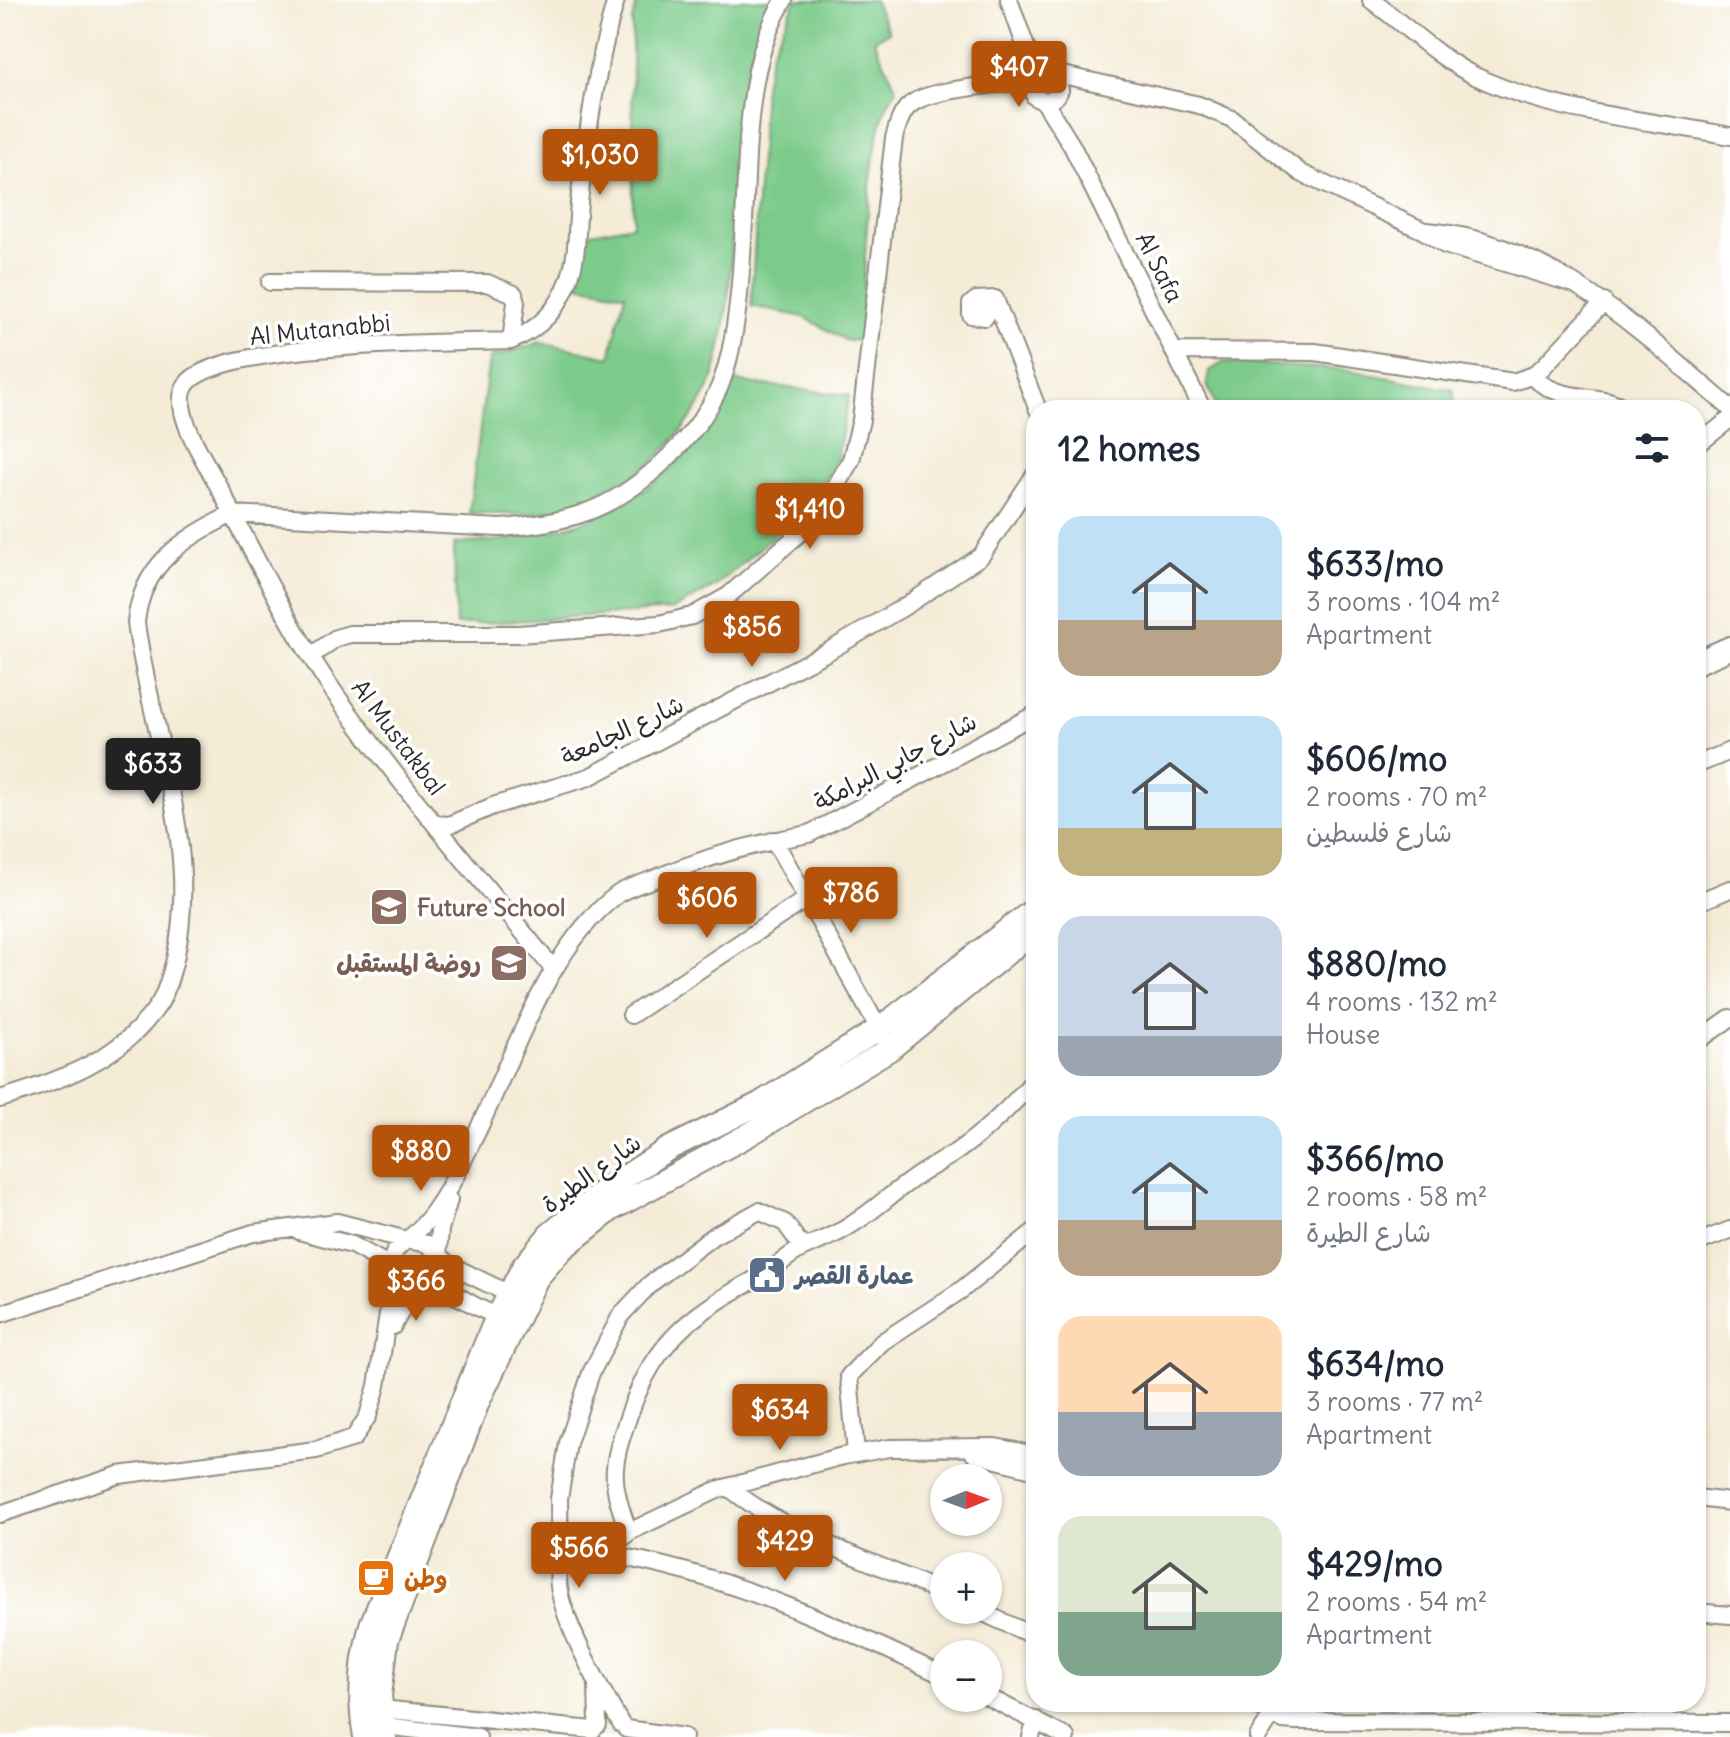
<!DOCTYPE html>
<html lang="en">
<head>
<meta charset="utf-8">
<style>
  body { margin:0; font-family:Delius,"Playpen Sans Arabic",sans-serif; background:#f6f6f7; color:#1f2937; height:100vh; display:flex; flex-direction:column; font-size:30px; white-space:nowrap }
  * { box-sizing:border-box; margin:0 }
  p { font-size:26px; color:#747a83 }
  .icon { flex:none; width:44px; height:44px; fill:none; stroke:currentColor; stroke-width:2; stroke-linecap:round; stroke-linejoin:round }
  .map { position:relative; flex:1; overflow:hidden }
  .side { position:absolute; left:1026px; top:400px; width:680px; height:1312px; display:flex; flex-direction:column; background:#fff; border-radius:32px; box-shadow:0 2px 6px #0004 }
  .side>* { flex:none }
  .needle { width:52px; rotate:89deg }
  .buttons { position:absolute; left:930px; top:1464px; display:grid; gap:16px }
  .buttons a { display:grid; place-items:center; width:72px; height:72px; border-radius:50%; background:#fff; box-shadow:0 2px 6px #0004; font-size:40px }
  .price { position:absolute; translate:-50% -68px; padding:0 18px; border-radius:8px; background:#b45309; color:#fff; font-size:26px; line-height:52px; filter:drop-shadow(0 2px 4px #0008) }
  .price::after { content:''; position:absolute; left:50%; top:48px; width:24px; height:18px; margin-left:-12px; background:inherit; clip-path:polygon(0 0,100% 0,50% 100%) }
  .price.selected { background:#222; color:#fff }
  ul { padding:0; list-style:none }
  li { display:flex; align-items:center; gap:24px; height:200px; padding:0 32px }
  li span { display:grid; place-items:center; flex:none; width:224px; height:160px; border-radius:24px; color:#555 }
  li>.icon { margin-inline-start:auto }
  span .icon { width:96px; height:96px; fill:#fffc; stroke-width:1 }
  li b { font-size:34px }
  h2 { display:flex; justify-content:space-between; align-items:center; height:96px; padding:0 32px; font-size:34px }
  .map>svg:first-child { display:block }
</style>
</head>
<body>
<div class="map">
<svg width="1730" height="1737" viewBox="0 0 1730 1737">
  <rect width="100%" height="100%" fill="#fff"/>
  <filter id="ink" filterUnits="userSpaceOnUse"><feTurbulence type="fractalNoise" baseFrequency=".0125" numOctaves="2"/><feDisplacementMap in="SourceGraphic" scale="16" xChannelSelector="R" yChannelSelector="G"/><feConvolveMatrix kernelMatrix="1 2 1 2 8 2 1 2 1" color-interpolation-filters="sRGB"/></filter>
  <filter id="wash" filterUnits="userSpaceOnUse"><feTurbulence type="fractalNoise" baseFrequency=".006" numOctaves="4" result="noise"/><feDisplacementMap in="SourceGraphic" scale="32" xChannelSelector="R" yChannelSelector="G"/><feGaussianBlur stdDeviation="1.8" result="paint"/><feColorMatrix in="noise" values="0 0 0 0 0 0 0 0 0 0 0 0 0 0 0 0 0 1.4 0 .05"/><feComposite in="paint" operator="in"/></filter>
  <g filter="url(#wash)">
    <rect width="100%" height="100%" fill="#f4ecd7"/>
    <!-- green -->
    <path fill="#7ccb8a" stroke="#547b5a" stroke-width="2" d="M638,0h134c-57,111 -25,246 -55,364 -8,35 -37,72 -63,96 -61,56 -107,56 -185,53l20,-154 51,-17 70,15 15,-63 -47,-9 8,-51 47,-9 -1,-205z
      M796,0h78l15,32 -15,8 23,50c-33,32 -32,200 -36,250l-14,1 -43,-24 -53,-11 13,-220 7,-33z
      M1224,362l124,8 106,20 -1,20h-235l-11,-26 2,-13z
      M732,381l117,14 -13,69 -35,48 -85,74 -44,24 -216,15 -2,-81c128,-6 219,-42 278,-163z"/>
  </g>
  <g filter="url(#ink)">
    <g fill="none" stroke-linecap="round" stroke-linejoin="round">
      <defs>
        <path id="minor" d="M1009,0l27,75
          M1371,0c33,24 67,58 104,76 79,38 170,43 255,60
          M1057,77l3,13c-5,11 -15,14 -25,7l-4,-14 5,-8 8,-4 155,34 33,14 69,54 123,58 21,14 126,38
          M1044,101l28,45 131,264
          M1427,231c123,10 214,101 303,177
          M270,282l217,1 27,11 2,9 -5,38
          M995,299l43,111
          M995,299l-10,18 -14,-2v-11l5,-4z
          M1175,351l140,1 198,30 18,-6 11,-8 62,-66
          M1531,376c36,31 67,13 97,34
          M1696,446l34,-27
          M311,656l25,-18 14,-4h168l141,-10 33,-8 36,-20 90,-79 33,-57 10,-40 33,-282c3,-11 7,-26 16,-33 19,-17 94,-20 123,-26
          M1696,765l34,-14
          M435,824l14,1 44,-19 96,-29 238,-125 80,-47 74,-49 55,-83
          M774,840l116,209
          M1696,903l34,-14
          M554,970c-74,-91 -150,-180 -218,-275 -45,-64 -80,-137 -116,-206 -12,-24 -51,-79 -34,-104 29,-44 269,-42 325,-44 28,-12 48,-32 58,-61 10,-27 7,-57 11,-86 8,-66 17,-130 36,-194
          M631,1015l175,-116
          M1696,1042l34,-24
          M0,1099c60,-18 122,-40 159,-95 8,-13 12,-30 16,-45 26,-113 -24,-225 -39,-336 5,-58 48,-86 97,-109l267,14c67,-5 109,-16 160,-63 24,-22 46,-47 59,-77 26,-60 24,-180 29,-248 4,-49 10,-97 36,-140
          M299,1231l53,14 40,22
          M407,1240l21,4 20,20 61,30 10,21c-37,5 -49,-18 -81,-27 -16,-5 -45,2 -46,-23 -1,-12 6,-19 15,-25z
          M1696,1243l34,-13
          M438,1255l2,-26 9,-29
          M0,1314l253,-81 84,-11 70,18c33,-25 51,-70 69,-106 37,-76 72,-188 142,-240 9,-6 23,-10 33,-14 51,-22 104,-37 158,-46l227,-120
          M393,1326l13,-24 19,-16
          M856,1454l-7,-78 33,-34 78,-51 76,-61
          M974,1454l62,16
          M728,1487c67,53 141,71 216,107
          M1696,1498l34,4
          M0,1514l119,-39 197,-25 38,-12 14,-22 9,-30 17,-112
          M629,1532c-20,-51 -18,-66 0,-117 28,-80 67,-103 139,-143 11,-7 23,-19 35,-24 16,-7 32,-12 48,-23 21,-13 39,-30 59,-44 14,-11 31,-19 46,-29 30,-21 56,-46 80,-74
          M605,1554c120,19 230,70 339,122
          M560,1565l-1,-66 9,-56 23,-70 30,-58 29,-31 63,-48 46,-25 26,12 18,25
          M977,1610l59,27
          M1696,1612l34,3
          M597,1683l1,42
          M988,1697l78,40
          M1249,1702l34,18 12,1 435,2
          M374,1713l7,-4 212,21
          M621,1724c-16,-28 -79,-134 -59,-161l43,-9 24,-22 88,-42 126,-34 47,-8 105,-1 41,8
          M376,1725l102,12
          M626,1729l58,8
          M1031,1737l5,-17
          M1258,1737l23,-35"/>
        <path id="secondary" d="M1696,663l34,-15
          M365,1737c-7,-38 -4,-75 6,-112l122,-299 30,-59 27,-33 53,-43 65,-42 91,-45 120,-75 157,-121
          M385,1737l-5,-41 7,-56 91,-238 59,-124 25,-29 50,-40 138,-75 140,-85 146,-120"/>
      </defs>
      <!-- minor casing -->
      <use href="#minor" stroke="#908c81" stroke-width="20"/>
      <!-- secondary casing -->
      <use href="#secondary" stroke="#908c81" stroke-width="26"/>
      <!-- minor -->
      <use href="#minor" stroke="#fff" stroke-width="16"/>
      <!-- secondary -->
      <use href="#secondary" stroke="#fff" stroke-width="22"/>
    </g>
  </g>
  <!-- icons -->
  <defs>
    <symbol id="school-square" viewBox="-11 -11 22 22"><rect x="-9" y="-9" width="18" height="18" rx="4" fill="#8d6e63" stroke="#fff"/><path d="M0-5L7-2L0 1L-7-2ZM-4 1L0 2.5L4 1V4Q0 6-4 4Z" fill="#fff"/></symbol>
    <symbol id="civic-square" viewBox="-11 -11 22 22"><rect x="-9" y="-9" width="18" height="18" rx="4" fill="#5c6f8a" stroke="#fff"/><path d="M-.6-6.5H3V-4.5H.6V-3L4-1V1h2V6H-6V1h2V-1L-.6-3ZM-1.2 2.5V6h2.4V2.5Z" fill="#fff"/></symbol>
    <symbol id="cafe-square" viewBox="-11 -11 22 22"><rect x="-9" y="-9" width="18" height="18" rx="4" fill="#e8710a" stroke="#fff"/><path d="M-5.5-4.5H6V0H3Q3 3.5 0 3.5H-2.5Q-5.5 3.5-5.5 0ZM3-3.2v2h1.7v-2ZM-6 4.5H4V6H-6Z" fill="#fff"/></symbol>
  </defs>
  <g fill-rule="evenodd">
    <use href="#school-square" x="367" y="885" width="44" height="44"/>
    <use href="#school-square" x="487" y="941" width="44" height="44"/>
    <use href="#civic-square" x="745" y="1253" width="44" height="44"/>
    <use href="#cafe-square" x="354" y="1556" width="44" height="44"/>
  </g>
  <g text-anchor="middle" dominant-baseline="central" stroke-width="7" stroke-linejoin="round" paint-order="stroke">
    <!-- street labels -->
    <g font-size="24" fill="#2b2b2b" stroke="#fff">
      <text transform="translate(1160 267) rotate(63)">Al Safa</text>
      <text transform="translate(320 329) rotate(-6)">Al Mutanabbi</text>
      <text transform="translate(622 730) rotate(-25)">شارع الجامعة</text>
      <text transform="translate(399 737) rotate(53)">Al Mustakbal</text>
      <text transform="translate(895 761) rotate(-28)">شارع جابي البرامكة</text>
      <text transform="translate(591 1173) rotate(-36)">شارع الطيرة</text>
    </g>
    <!-- education labels -->
    <g font-size="24" font-weight="bold" fill="#785e54" stroke="#fff" text-anchor="start">
      <text x="417" y="907">Future School</text>
      <text x="481" y="963" text-anchor="end">روضة المستقبل</text>
    </g>
    <!-- service labels -->
    <g font-size="24" font-weight="bold" fill="#4e5e75" stroke="#fff" text-anchor="start">
      <text x="795" y="1275">عمارة القصر</text>
    </g>
    <!-- food labels -->
    <g font-size="24" font-weight="bold" fill="#c56008" stroke="#fff" text-anchor="start">
      <text x="404" y="1578">وطن</text>
    </g>
  </g>
</svg>
<div class="buttons">
<a><svg class="needle" viewBox="-14 -14 28 28"><path d="M0-13l5 13h-10z" fill="#e53935"/><path d="M0 13l5-13h-10z" fill="#747a83"/></svg></a>
<a>+</a>
<a>−</a>
</div>
<b class="price" style="left:1019px;top:109px">$407</b>
<b class="price" style="left:600px;top:197px">$1,030</b>
<b class="price" style="left:810px;top:551px">$1,410</b>
<b class="price" style="left:752px;top:669px">$856</b>
<b class="price selected" style="left:153px;top:806px">$633</b>
<b class="price" style="left:851px;top:935px">$786</b>
<b class="price" style="left:707px;top:940px">$606</b>
<b class="price" style="left:421px;top:1193px">$880</b>
<b class="price" style="left:416px;top:1323px">$366</b>
<b class="price" style="left:780px;top:1452px">$634</b>
<b class="price" style="left:785px;top:1583px">$429</b>
<b class="price" style="left:579px;top:1590px">$566</b>
<section class="side">
<h2>12 homes<svg class="icon" aria-label="filters" viewBox="0 0 24 24"><path d="M4 7h16M4 17h16"/><circle cx="9" cy="7" r="2"/><circle cx="15" cy="17" r="2"/></svg></h2>
<ul>
<li><span style="background:linear-gradient(#bfe0f5 65%,#b9a48a 0)"><svg class="icon" aria-label="home" viewBox="0 0 24 24"><path d="M3 11l9-7 9 7M6 9v11h12V9"/></svg></span><div><b>$633/mo</b><p>3 rooms · 104 m²</p><p>Apartment</p></div></li>
<li><span style="background:linear-gradient(#bfe0f5 70%,#c2b280 0)"><svg class="icon" aria-label="home" viewBox="0 0 24 24"><path d="M3 11l9-7 9 7M6 9v11h12V9"/></svg></span><div><b>$606/mo</b><p>2 rooms · 70 m²</p><p>شارع فلسطين</p></div></li>
<li><span style="background:linear-gradient(#c9d6e8 75%,#9aa5b1 0)"><svg class="icon" aria-label="home" viewBox="0 0 24 24"><path d="M3 11l9-7 9 7M6 9v11h12V9"/></svg></span><div><b>$880/mo</b><p>4 rooms · 132 m²</p><p>House</p></div></li>
<li><span style="background:linear-gradient(#bfe0f5 65%,#b9a48a 0)"><svg class="icon" aria-label="home" viewBox="0 0 24 24"><path d="M3 11l9-7 9 7M6 9v11h12V9"/></svg></span><div><b>$366/mo</b><p>2 rooms · 58 m²</p><p>شارع الطيرة</p></div></li>
<li><span style="background:linear-gradient(#ffd9b3 60%,#9aa5b1 0)"><svg class="icon" aria-label="home" viewBox="0 0 24 24"><path d="M3 11l9-7 9 7M6 9v11h12V9"/></svg></span><div><b>$634/mo</b><p>3 rooms · 77 m²</p><p>Apartment</p></div></li>
<li><span style="background:linear-gradient(#dfe7d0 60%,#7fa58c 0)"><svg class="icon" aria-label="home" viewBox="0 0 24 24"><path d="M3 11l9-7 9 7M6 9v11h12V9"/></svg></span><div><b>$429/mo</b><p>2 rooms · 54 m²</p><p>Apartment</p></div></li>
</ul>
</section>
</div>
</body>
</html>
